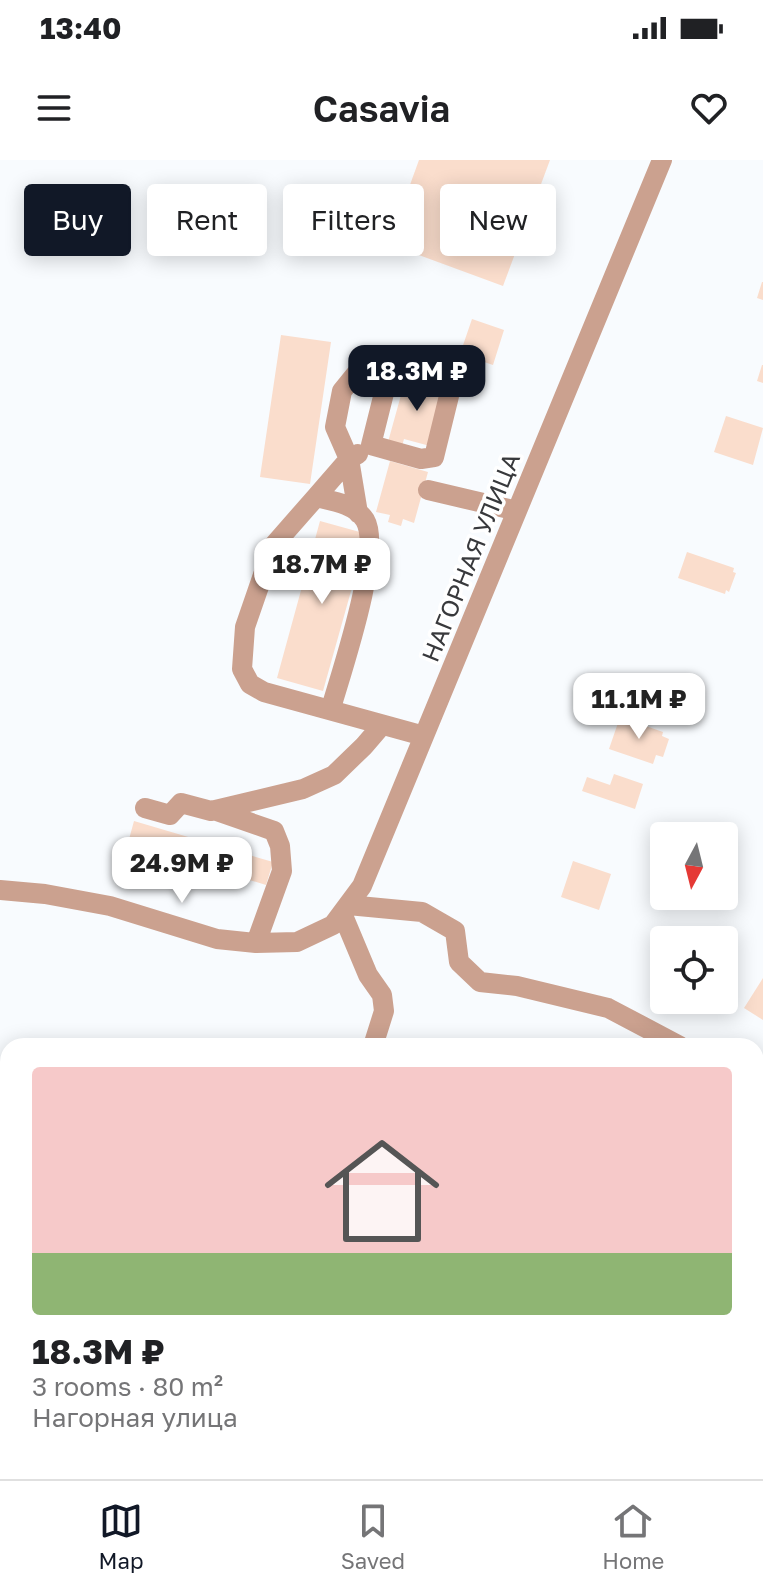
<!DOCTYPE html>
<html lang="en">
<head>
<meta charset="utf-8">
<style>
  body { margin:0; font-family:"Golos Text",sans-serif; background:#f2f2f2; color:#202124; height:100vh; display:flex; flex-direction:column; font-size:30px; white-space:nowrap }
  * { box-sizing:border-box; margin:0 }
  p { font-size:26px; color:#757577 }
  .icon { flex:none; width:44px; height:44px; fill:none; stroke:currentColor; stroke-width:2; stroke-linecap:round; stroke-linejoin:round }
  .map { position:relative; flex:1; overflow:hidden }
  .details { position:absolute; left:0px; top:878px; width:764px; height:442px; display:flex; flex-direction:column; background:#fff; border-radius:24px 24px 0 0; box-shadow:0 4px 20px #0003 }
  .details>* { flex:none }
  .hud { position:absolute; left:24px; top:24px; width:716px; height:72px; display:flex; gap:16px }
  .needle { width:52px; rotate:187deg }
  .fabs { position:absolute; left:650px; top:662px; display:grid; gap:16px }
  .fabs a { display:grid; place-items:center; width:88px; height:88px; border-radius:8px; background:#fff; box-shadow:0 4px 20px #0003; font-size:40px }
  .price { position:absolute; translate:-50% -68px; padding:0 18px; border-radius:16px; background:#fff; color:#222; font-size:26px; line-height:52px; filter:drop-shadow(0 2px 4px #0008) }
  .price::after { content:''; position:absolute; left:50%; top:48px; width:24px; height:18px; margin-left:-12px; background:inherit; clip-path:polygon(0 0,100% 0,50% 100%) }
  .price.current { background:#111827; color:#fff }
  ul { padding:0; list-style:none }
  li { display:grid; align-content:center; gap:16px; height:424px; padding:0 32px }
  li+li { border-top:2px solid #e0e0e0 }
  li span { display:grid; place-items:center; height:248px; border-radius:8px; color:#555 }
  li>.icon { margin-inline-start:auto }
  span .icon { width:144px; height:144px; fill:#fffc; stroke-width:1 }
  li b { font-size:34px }
  .pill { padding:0 28px; border-radius:8px; background:#fff; box-shadow:0 4px 20px #0003; font-size:28px; line-height:72px }
  .pill.current { background:#111827; color:#fff }
  .status { display:flex; justify-content:space-between; align-items:center; height:56px; padding:0 40px; background:#fff; direction:ltr }
  .status svg { height:22px; fill:currentColor }
  header { display:flex; justify-content:space-between; align-items:center; height:104px; padding:0 32px; background:#fff; font-size:36px; font-weight:600 }
  .tabs { display:flex; justify-content:space-around; align-items:center; height:112px; border-top:2px solid #e0e0e0; background:#fff; font-size:22px; color:#757577 }
  .tabs a { display:grid; justify-items:center; gap:4px }
  .tabs .current { color:#111827 }
  .map>svg:first-child { display:block }
</style>
</head>
<body>
<div class="status"><b>13:40</b><svg viewBox="0 0 49 12"><path d="M0 12V9h3v3zM5 12V6h3v6zM10 12V3h3v9zM15 12V0h3v12zM26 1h20v11H26zM47 4h2v5h-2z"/></svg></div>
<header><svg class="icon" aria-label="menu" viewBox="0 0 24 24"><path d="M4 6h16M4 12h16M4 18h16"/></svg>Casavia<svg class="icon" aria-label="heart" viewBox="0 0 24 24"><path d="M12 20l-8-8c-3-5 5-10 8-4 3-6 11-1 8 4z"/></svg></header>
<div class="map">
<svg width="763" height="1319" viewBox="0 0 763 1319">
  <rect width="100%" height="100%" fill="#f8fbfe"/>
  <!-- building -->
  <path fill="#faddcc" d="M419,0h131l-47,126 -95,-35 15,-40 -20,-7z
    M762,122h1v18l-6,-2z
    M472,159l32,11 -11,35 -33,-11z
    M281,175l50,7 -21,142 -50,-7z
    M762,205h1v18l-6,-2z
    M406,217l41,12 -17,57 -26,-7 -2,7 -14,-4z
    M726,256l37,12 -10,37 -39,-13z
    M390,301l38,11 -14,51 -11,-4 -2,7 -13,-4 2,-7 -14,-3z
    M320,361l47,13 -44,157 -46,-13z
    M687,392l47,16 -1,4 3,1 -7,19 -3,-2 -1,4 -47,-16z
    M620,557l43,15 -1,4 7,3 -6,18 -7,-2 -3,9 -44,-15z
    M614,614l29,10 -8,25 -53,-18 5,-14 23,8z
    M134,661l139,41 -7,23 -138,-42z
    M573,701l38,13 -12,36 -38,-13z
    M763,818v42l-19,-12z
    M513,1312h51l-3,7h-50z"/>
  <g fill="none" stroke-linecap="round" stroke-linejoin="round">
    <!-- minor -->
    <path stroke="#cba18f" stroke-width="20" d="M428,330l89,21
      M316,337l33,-38 9,-5
      M358,353l-9,-54 -14,-32 7,-36 13,-16 18,2 12,12 -14,56 50,14 13,-2 15,-61
      M331,548c10,-35 52,-158 34,-188 -10,-16 -32,-19 -49,-23l-43,49 -28,81 -3,42 8,15 14,8 160,44
      M145,648l25,7 11,-12 30,8 92,-22 31,-14 30,-29 18,-21
      M214,650l60,21 6,15 2,25 -26,72
      M0,730l45,4 65,12 107,33 39,4 41,-1 36,-17 29,-39 300,-726
      M348,745l74,7 33,19 4,31 21,20 37,4 91,22 72,38
      M342,753l26,62 14,20 2,16 -11,35
      M756,924l7,-10
      M756,1107l7,2
      M589,1319l3,-7"/>
  </g>
  <g text-anchor="middle" dominant-baseline="central" stroke-width="7" stroke-linejoin="round" paint-order="stroke">
    <!-- street labels -->
    <g font-size="24" fill="#38393c" stroke="#fff">
      <text transform="translate(470 397) rotate(-68)">НАГОРНАЯ УЛИЦА</text>
    </g>
  </g>
</svg>
<div class="fabs">
<a><svg class="needle" viewBox="-14 -14 28 28"><path d="M0-13l5 13h-10z" fill="#e53935"/><path d="M0 13l5-13h-10z" fill="#757577"/></svg></a>
<a><svg class="icon" aria-label="locate" viewBox="0 0 24 24"><circle cx="12" cy="12" r="6"/><path d="M12 2v4M12 18v4M2 12h4M18 12h4"/></svg></a>
</div>
<b class="price current" style="left:417px;top:253px">18.3M ₽</b>
<b class="price" style="left:322px;top:446px">18.7M ₽</b>
<b class="price" style="left:639px;top:581px">11.1M ₽</b>
<b class="price" style="left:182px;top:745px">24.9M ₽</b>
<div class="hud">
<a class="pill current">Buy</a>
<a class="pill">Rent</a>
<a class="pill">Filters</a>
<a class="pill">New</a>
</div>
<section class="details">
<ul>
<li><span style="background:linear-gradient(#f6c9c9 75%,#8fb573 0)"><svg class="icon" aria-label="home" viewBox="0 0 24 24"><path d="M3 11l9-7 9 7M6 9v11h12V9"/></svg></span><div><b>18.3M ₽</b><p>3 rooms · 80 m²</p><p>Нагорная улица</p></div></li>
</ul>
</section>
</div>
<nav class="tabs">
<a class="current"><svg class="icon" aria-label="map" viewBox="0 0 24 24"><path d="M3 6l6-2 6 2 6-2v14l-6 2-6-2-6 2zM9 4v14M15 6v14"/></svg>Map</a>
<a><svg class="icon" aria-label="saved" viewBox="0 0 24 24"><path d="M7 4h10v16l-5-4-5 4z"/></svg>Saved</a>
<a><svg class="icon" aria-label="home" viewBox="0 0 24 24"><path d="M3 11l9-7 9 7M6 9v11h12V9"/></svg>Home</a>
</nav>
</body>
</html>
